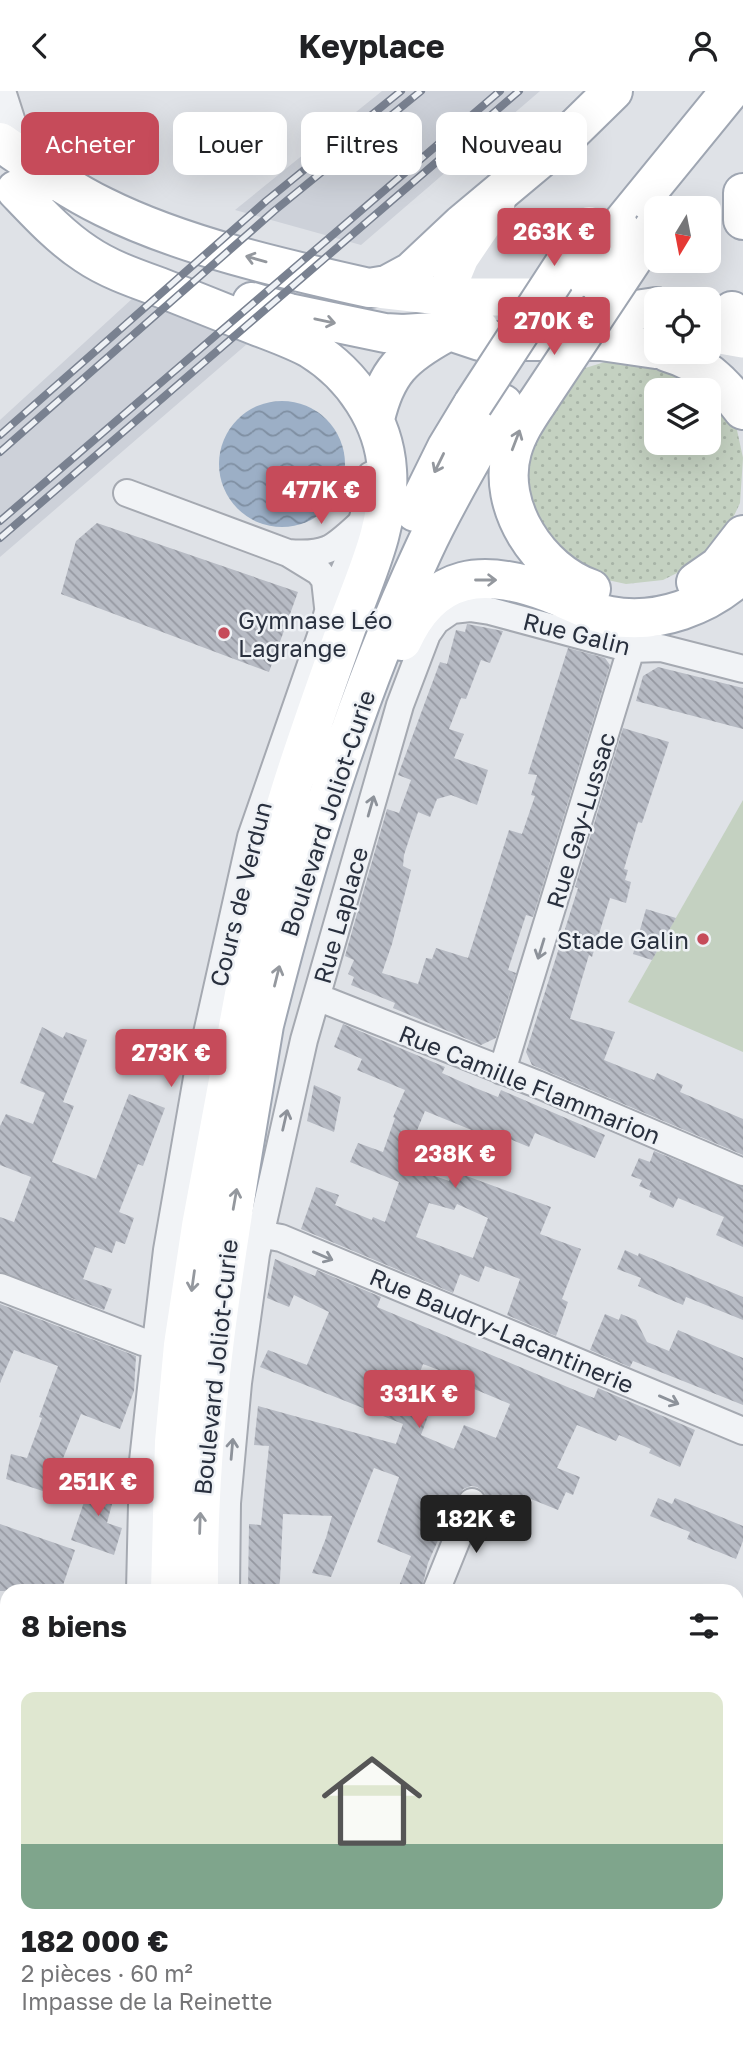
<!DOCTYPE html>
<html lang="fr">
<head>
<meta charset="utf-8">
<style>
  body { margin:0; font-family:"Golos Text",sans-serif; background:#f6f6f6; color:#202124; height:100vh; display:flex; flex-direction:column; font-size:26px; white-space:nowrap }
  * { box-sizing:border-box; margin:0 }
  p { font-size:23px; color:#757577 }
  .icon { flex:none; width:38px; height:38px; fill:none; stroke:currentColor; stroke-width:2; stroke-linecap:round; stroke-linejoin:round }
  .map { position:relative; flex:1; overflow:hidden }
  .drawer { position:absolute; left:0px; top:1493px; width:744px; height:471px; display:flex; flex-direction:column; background:#fff; border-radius:21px 21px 0 0; box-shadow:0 7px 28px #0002 }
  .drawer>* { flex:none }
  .guide { position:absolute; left:21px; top:21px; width:702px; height:63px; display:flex; gap:14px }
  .needle { width:46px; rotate:190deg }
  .controls { position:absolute; left:644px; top:105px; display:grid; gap:14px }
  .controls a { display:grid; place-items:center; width:77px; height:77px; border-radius:14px; background:#fff; box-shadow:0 7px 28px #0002; font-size:35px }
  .price { position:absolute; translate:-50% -60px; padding:0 16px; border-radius:7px; background:#c64b5a; color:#fff; font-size:23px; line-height:46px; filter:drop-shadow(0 2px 4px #0008) }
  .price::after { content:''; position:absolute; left:50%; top:42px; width:21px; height:16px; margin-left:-10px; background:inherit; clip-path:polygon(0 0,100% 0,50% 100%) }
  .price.on { background:#222; color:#fff }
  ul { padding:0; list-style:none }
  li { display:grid; align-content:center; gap:14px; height:371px; padding:0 21px }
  li span { display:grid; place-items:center; height:217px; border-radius:14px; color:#555 }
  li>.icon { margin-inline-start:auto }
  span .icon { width:126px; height:126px; fill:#fffc; stroke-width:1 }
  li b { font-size:30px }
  h2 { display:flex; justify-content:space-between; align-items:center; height:84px; padding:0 21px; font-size:30px }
  .chip { padding:0 24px; border-radius:14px; background:#fff; box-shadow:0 7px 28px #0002; font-size:24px; line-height:63px }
  .chip.on { background:#c64b5a; color:#fff }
  header { display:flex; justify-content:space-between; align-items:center; height:91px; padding:0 21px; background:#fff; font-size:32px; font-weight:700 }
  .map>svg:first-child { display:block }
</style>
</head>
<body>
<header><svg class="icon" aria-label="back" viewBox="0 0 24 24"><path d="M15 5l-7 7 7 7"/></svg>Keyplace<svg class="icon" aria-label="person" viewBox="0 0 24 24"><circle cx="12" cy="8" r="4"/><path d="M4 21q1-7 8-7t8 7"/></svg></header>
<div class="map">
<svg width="743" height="1963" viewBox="0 0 743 1963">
  <defs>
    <pattern id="grass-dots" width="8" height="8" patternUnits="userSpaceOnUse" patternTransform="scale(1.75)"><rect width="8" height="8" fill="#c4d1c1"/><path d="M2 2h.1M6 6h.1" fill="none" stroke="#a8b4a7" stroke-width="1.8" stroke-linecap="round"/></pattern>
    <pattern id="water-waves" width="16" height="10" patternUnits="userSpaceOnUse" patternTransform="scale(1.75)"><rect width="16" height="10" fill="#9cafc6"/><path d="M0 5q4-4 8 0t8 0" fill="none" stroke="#7f8fa2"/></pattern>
    <pattern id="building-back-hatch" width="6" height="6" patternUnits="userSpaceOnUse" patternTransform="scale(1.75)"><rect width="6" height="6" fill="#b7bbc4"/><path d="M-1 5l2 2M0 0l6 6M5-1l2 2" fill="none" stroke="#9598a1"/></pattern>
  </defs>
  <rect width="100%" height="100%" fill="#dfe2e7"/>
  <!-- built -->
  <path fill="#cdd1d9" d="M382,0h158l-179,154 -126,-35z
    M133,207l114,46 -247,213v-137z"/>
  <!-- grass -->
  <path fill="url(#grass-dots)" d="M618,267l33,6 48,26h-43v53h53v-46l5,3 23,30 6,28 -3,45 -16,34 -27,26 -34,17 -37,4 -37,-8 -56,-48 -14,-73 63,-86z"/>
  <!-- park -->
  <path fill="#c4d1c1" d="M743,709v252l-115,-50z"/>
  <!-- water -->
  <path fill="url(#water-waves)" d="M219 373a63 63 0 1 1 126 0a63 63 0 1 1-126 0Z"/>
  <!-- building -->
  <path fill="url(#building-back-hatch)" fill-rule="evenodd" d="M97,432l201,69 -29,80 -208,-78 15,-53z
    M467,533l36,7 -13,32 -9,-3 -15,39 -5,-1 -12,31 15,5 -10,24 34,12 -11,35 -26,-10 -14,4 -7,18 -12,-5 -14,43 -1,11 8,4 -19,74 -10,29 36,11 8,-26 6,1 4,-11 32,10 41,-128 13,4 13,-38 -4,-1 6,-20 -9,-1 40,-126 37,10 5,7 -77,252 -7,-2 -18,55 8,3 -20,65 -15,7 -88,-37 2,-5 -44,-18 3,-8 -6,-3 6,-14 -9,-4 42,-147 12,4 12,-33 -13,-5 42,-113 7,2 9,-34 9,2z
    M658,576l85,21v41l-107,-28 7,-25z
    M623,637l46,14 -27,81 -4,-1 -14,47 4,1 -3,10 6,2 -5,21 -16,-5 -18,59 -3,-2 -19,64 45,13 -11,28 50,20 3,-7 26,12 -3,7 63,27v36l-211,-90 -6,-13 52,-164 -3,-1z
    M646,818l30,9 -24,42 -19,-6z
    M343,933l102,43 -3,6 31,14 25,10 3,-7 104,45 -10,23 -60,-25 -6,14 -31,-13 -2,6 -71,-29 -21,51 9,4 -1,2 37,13 4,-10 98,36 -11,27 41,15 -19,50 6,3 -12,34 -49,-21 13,-36 -35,-13 -6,16 -19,-8 -7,19 -152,-64 15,-42 23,8 -4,10 37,15 1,-3 12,5 14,-40 -49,-20 8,-19 25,9 12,-34 -2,-1 12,-27 -48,-20 5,-11 -28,-12zM429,1112l25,7 3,-6 31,14 -15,40 -57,-21z
    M42,936l21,11 3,-6 21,8 -24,62 11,4 -22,56 44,17 33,-85 36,14 -22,58 -5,-2 -19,48 15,6 -9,26 -9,-3 -4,12 -17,-6 -12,32 29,10 -8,21 -104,-38v-55l14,5 17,-45 -31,-12v-39l6,-12 27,10 12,-31 -25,-10z
    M314,994l27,12 -7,35 -27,-11z
    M654,1060l89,36v60l-27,-12 8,-18 -46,-19 -5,10 -24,-11 2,-6 -12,-5 3,-6 -11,-4 8,-18 11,4z
    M625,1159l13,6 1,-3 104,44v23l-57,-23 -3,8 -45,-19 3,-8 -24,-9z
    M275,1168l40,17 2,-6 64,27 -4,10 200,84 17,7 4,-10 97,42 -15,37 -31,-14 2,-4 -32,-14 -3,6 -39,-16 -20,43 23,9 -7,18 -7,-3 -8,18 -32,-13 -6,15 -33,-13 -3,-7 -7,-5 -6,-1 -8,3 -20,40 -15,34 -7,28h-24l14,-35 -34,-14 22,-65 -25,-9 -43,109 -19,-4 14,-35 6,-22 -49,-2 -3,67 -2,10h-30l1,-67 12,1 8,-79 -15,-1 4,-39 138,38 7,-20 -143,-57 8,-17 39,15 22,-53 -35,-17 -5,12 -22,-9zM423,1273l34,13 -2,4 55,23 -14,34 -32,-13 -10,24 -33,-14 7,-19 -21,-9z
    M0,1213l136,52 -2,35 -14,38 -39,-15 -32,79 -43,-14 5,-25 16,4 15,-40 -3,-1 19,-51 -44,-16 -14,33z
    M605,1223l14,6 2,-6 15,6 11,22 22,9 9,-21 65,28v47l-110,-44 -3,6 -40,-17z
    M93,1385l24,9 -10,38 15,5 -8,27 -43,-15z
    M658,1407l14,6 3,-6 68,28v15l-7,18 -49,-20 3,-7 -40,-16z
    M0,1433l75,26 -14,41h-61z"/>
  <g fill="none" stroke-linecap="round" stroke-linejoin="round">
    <defs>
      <path id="minor" d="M2,0l10,31 25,36
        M127,402l161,60 31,19 6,8 3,27
        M288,462c39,3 45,-4 73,-30
        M317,906l220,87 206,88
        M502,980l129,-422
        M259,1143l22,4 462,193
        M0,1196l143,55 13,1
        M140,1500l3,-130 13,-118 11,-93 30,-172 54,-241 74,-213c5,-26 18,-49 28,-73 9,-25 15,-50 18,-76
        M226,1500l1,-88 11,-120 18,-129 48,-214 96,-335 27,-71 9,-13 16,-11 18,-2 20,3 141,38 30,-1 82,21
        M436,1500l36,-89
        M0,1726l7,2
        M737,1753l6,2
        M737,1905l6,-15
        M272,1956l4,7
        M0,1960l7,3
        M713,1963l3,-7"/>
      <path id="primary" d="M0,51c34,23 67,47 104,65 78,39 180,62 265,81l18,-3 24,-13 51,-48 103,-86 48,-47
        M16,99c22,23 44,47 70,64 22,15 48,24 73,33 33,13 65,26 98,39 18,7 38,14 54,23 42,26 73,72 76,121 4,55 -23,109 -41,159 -33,94 -72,196 -89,294
        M743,102v27
        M619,136l111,-136
        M252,211l37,11 96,20 18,1 47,-3 30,10h121l55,8
        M732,220l11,10
        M569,224l47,-2 40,-6
        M667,261c34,10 55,30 76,58
        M537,312c-10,15 -20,30 -25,48 -16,55 27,120 79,138
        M375,328c11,-47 28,-63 70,-86
        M415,421l32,-65 26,-43
        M696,491l23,-16 24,-31
        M402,550c31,-69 82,-73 148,-48 20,7 38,19 60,23 47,9 99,-10 133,-43
        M170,1500l4,-149 9,-97 18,-119 47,-253 23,-74
        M199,1500c-2,-191 34,-378 65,-566 41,-163 89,-324 160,-476 23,-50 52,-97 79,-145
        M212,1956l1,7
        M163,1963l1,-7"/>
    </defs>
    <!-- minor casing -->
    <use href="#minor" stroke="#a5a9b1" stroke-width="30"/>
    <!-- primary casing -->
    <use href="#primary" stroke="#9fa6b2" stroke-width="42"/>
    <!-- minor -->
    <use href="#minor" stroke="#f1f3f6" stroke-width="26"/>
    <!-- secondary -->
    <path stroke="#fff" stroke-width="37" d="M369,197l80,9h119
      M480,238l-30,2 -1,-34 4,-23 7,-17 36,-53
      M709,242l34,6
      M190,1956v7"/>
    <!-- primary -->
    <use href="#primary" stroke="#fff" stroke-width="38"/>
    <defs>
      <path id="rail" d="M0,344l266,-234 135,-110
        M0,361l274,-241 147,-120
        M0,430l500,-430
        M0,447l519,-447"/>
    </defs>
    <!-- rail casing -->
    <use href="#rail" stroke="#798190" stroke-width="8"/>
    <!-- rail -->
    <use href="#rail" stroke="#eef1f5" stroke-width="5" stroke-dasharray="16" stroke-linecap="butt"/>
    <defs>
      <path id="primary-bridge" d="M586,186l33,-50
        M537,312l117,-176
        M473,313l116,-178"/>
    </defs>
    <!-- primary-bridge casing -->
    <use href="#primary-bridge" stroke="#9fa6b2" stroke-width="42" stroke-linecap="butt"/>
    <!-- primary-bridge -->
    <use href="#primary-bridge" stroke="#fff" stroke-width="38"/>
  </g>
  <!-- one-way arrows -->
  <defs><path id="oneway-shaft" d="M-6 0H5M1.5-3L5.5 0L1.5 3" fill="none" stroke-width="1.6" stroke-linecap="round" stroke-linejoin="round" transform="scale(1.75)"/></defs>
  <g stroke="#94989e">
    <use href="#oneway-shaft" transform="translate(256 168) rotate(-164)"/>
    <use href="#oneway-shaft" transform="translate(325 230) rotate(12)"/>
    <use href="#oneway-shaft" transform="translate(516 349) rotate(-69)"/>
    <use href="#oneway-shaft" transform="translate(439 372) rotate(116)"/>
    <use href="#oneway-shaft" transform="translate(486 489)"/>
    <use href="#oneway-shaft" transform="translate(277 885) rotate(-76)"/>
    <use href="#oneway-shaft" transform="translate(235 1108) rotate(-80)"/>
    <use href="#oneway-shaft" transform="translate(193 1190) rotate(98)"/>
    <use href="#oneway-shaft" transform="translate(200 1432) rotate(-88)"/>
  </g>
  <g stroke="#8d929a">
    <use href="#oneway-shaft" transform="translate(371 715) rotate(-74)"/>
    <use href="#oneway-shaft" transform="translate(541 858) rotate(107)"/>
    <use href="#oneway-shaft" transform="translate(285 1029) rotate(-77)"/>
    <use href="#oneway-shaft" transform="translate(323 1165) rotate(23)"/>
    <use href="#oneway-shaft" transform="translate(669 1309) rotate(23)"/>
    <use href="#oneway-shaft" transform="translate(232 1358) rotate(-85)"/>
  </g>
  <!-- markers -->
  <g fill="#c64b5a" stroke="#eef1f5" stroke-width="2.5">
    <circle cx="224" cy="542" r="7"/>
    <circle cx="703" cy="848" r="7"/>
  </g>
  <g text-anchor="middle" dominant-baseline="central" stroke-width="5" stroke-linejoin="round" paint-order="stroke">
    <!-- poi labels -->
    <g font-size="24" fill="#29303e" stroke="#eef1f5" text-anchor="start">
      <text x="238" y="528">Gymnase Léo<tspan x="238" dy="28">Lagrange</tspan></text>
      <text x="689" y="848" text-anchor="end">Stade Galin</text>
    </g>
    <!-- street labels -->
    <g font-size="24" fill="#29303e" stroke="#eef1f5">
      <text transform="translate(577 542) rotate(14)">Rue Galin</text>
      <text transform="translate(327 722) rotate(-72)">Boulevard Joliot-Curie</text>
      <text transform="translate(580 729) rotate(-73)">Rue Gay-Lussac</text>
      <text transform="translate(240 803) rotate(-76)">Cours de Verdun</text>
      <text transform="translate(340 824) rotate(-74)">Rue Laplace</text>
      <text transform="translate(530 993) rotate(22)">Rue Camille Flammarion</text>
      <text transform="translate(502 1239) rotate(23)">Rue Baudry-Lacantinerie</text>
      <text transform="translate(215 1276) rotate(-84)">Boulevard Joliot-Curie</text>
    </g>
  </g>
</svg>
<div class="controls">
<a><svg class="needle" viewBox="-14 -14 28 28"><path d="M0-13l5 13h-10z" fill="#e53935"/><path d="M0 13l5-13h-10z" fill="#757577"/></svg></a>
<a><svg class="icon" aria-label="locate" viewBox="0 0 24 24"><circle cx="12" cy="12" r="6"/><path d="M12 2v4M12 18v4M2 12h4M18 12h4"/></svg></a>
<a><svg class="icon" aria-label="layers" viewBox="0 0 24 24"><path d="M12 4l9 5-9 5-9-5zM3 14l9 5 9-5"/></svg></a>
</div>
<b class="price" style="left:554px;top:177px">263K €</b>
<b class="price" style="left:554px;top:266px">270K €</b>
<b class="price" style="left:321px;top:435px">477K €</b>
<b class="price" style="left:171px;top:998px">273K €</b>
<b class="price" style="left:455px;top:1099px">238K €</b>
<b class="price" style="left:419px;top:1339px">331K €</b>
<b class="price" style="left:98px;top:1427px">251K €</b>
<b class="price on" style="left:476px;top:1464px">182K €</b>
<div class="guide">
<a class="chip on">Acheter</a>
<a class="chip">Louer</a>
<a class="chip">Filtres</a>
<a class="chip">Nouveau</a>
</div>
<section class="drawer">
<h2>8 biens<svg class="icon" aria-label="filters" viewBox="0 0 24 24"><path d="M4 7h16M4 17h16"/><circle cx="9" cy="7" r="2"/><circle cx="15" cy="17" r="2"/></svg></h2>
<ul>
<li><span style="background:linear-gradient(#dfe7d0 70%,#7fa58c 0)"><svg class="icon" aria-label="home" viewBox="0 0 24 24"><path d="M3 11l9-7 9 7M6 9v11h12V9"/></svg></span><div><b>182 000 €</b><p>2 pièces · 60 m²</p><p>Impasse de la Reinette</p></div></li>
</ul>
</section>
</div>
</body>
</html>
